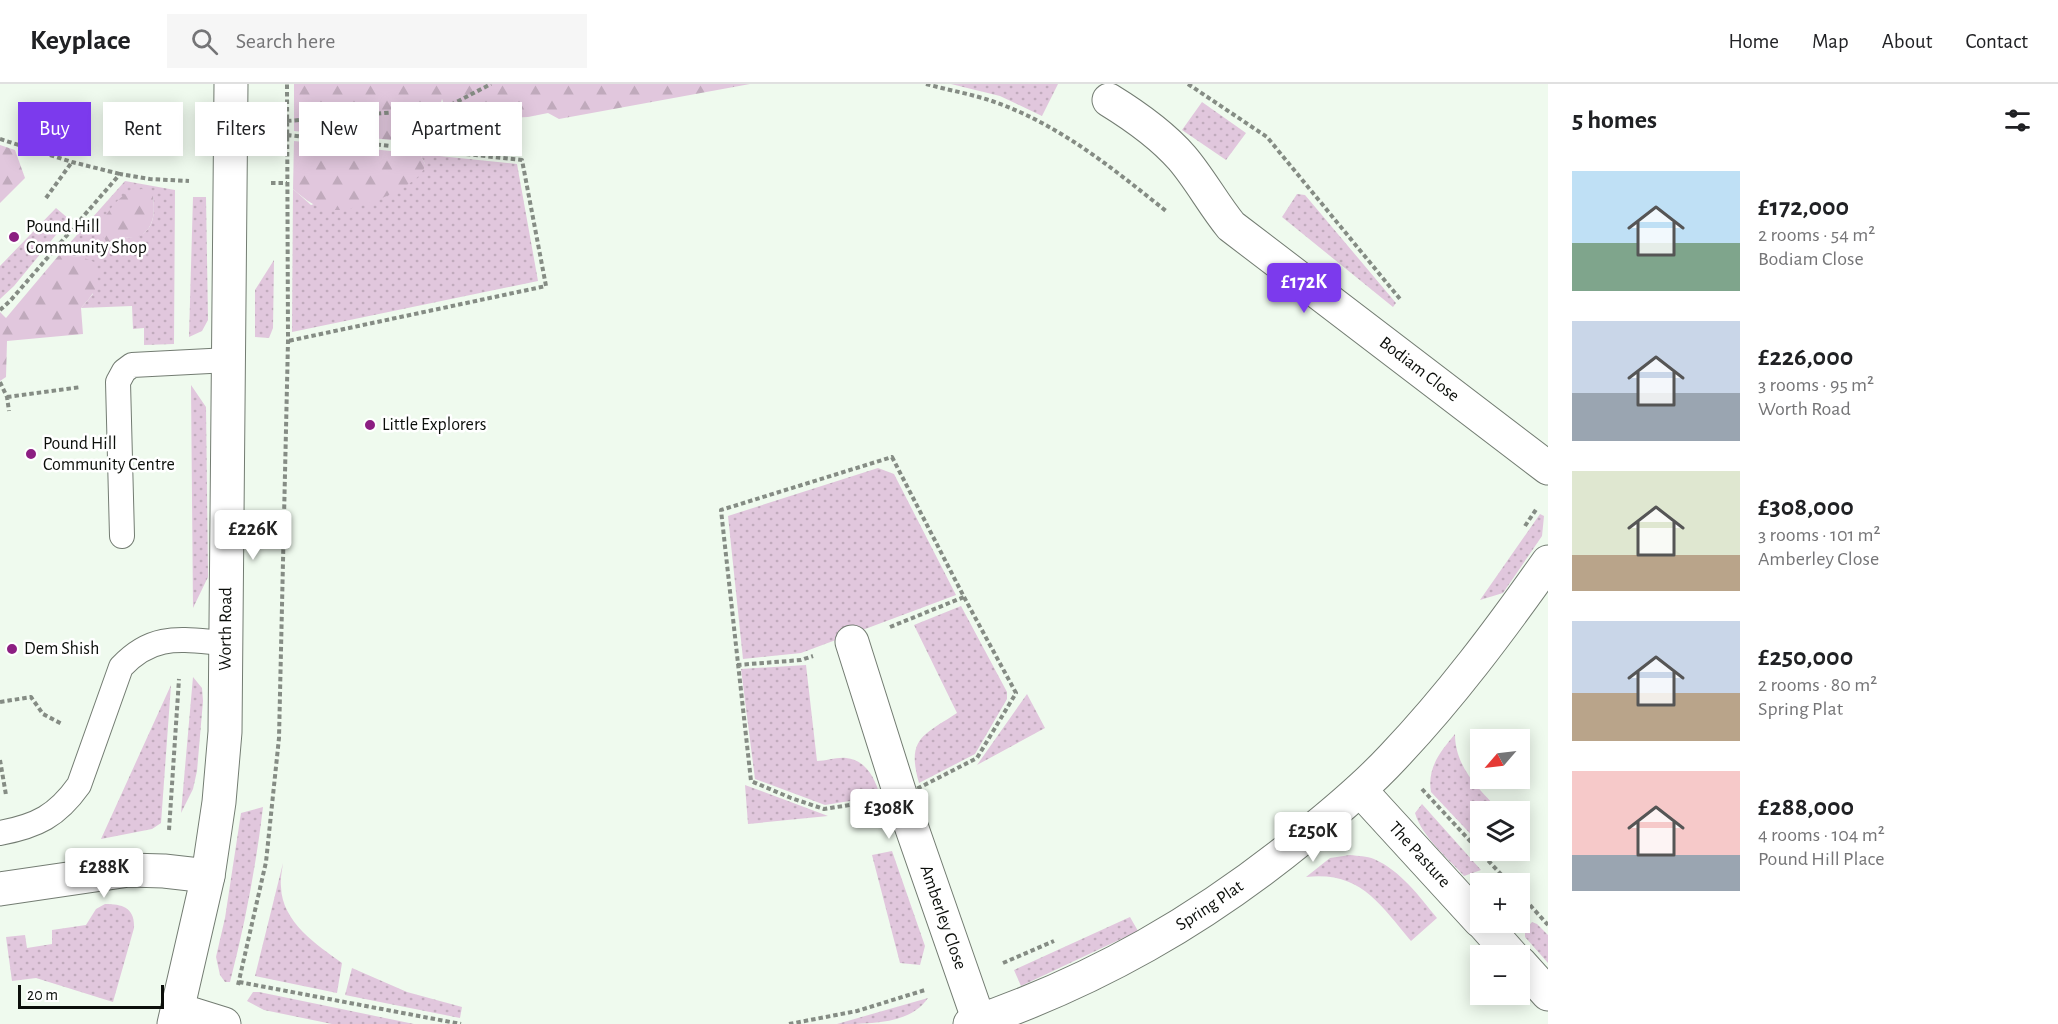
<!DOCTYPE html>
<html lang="en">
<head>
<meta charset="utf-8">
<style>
  body { margin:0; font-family:"Alegreya Sans",sans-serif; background:#f6f6f6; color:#202124; height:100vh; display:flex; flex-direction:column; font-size:22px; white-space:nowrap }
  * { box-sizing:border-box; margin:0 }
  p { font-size:20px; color:#757577 }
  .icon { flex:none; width:33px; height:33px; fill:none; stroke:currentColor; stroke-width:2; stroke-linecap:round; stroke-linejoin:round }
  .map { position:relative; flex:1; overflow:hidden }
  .sheet { display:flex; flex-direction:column; background:#fff; width:510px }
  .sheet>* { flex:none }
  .top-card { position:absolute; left:18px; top:18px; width:570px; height:54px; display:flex; gap:12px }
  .needle { width:39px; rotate:242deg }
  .tools { position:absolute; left:1470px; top:645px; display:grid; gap:12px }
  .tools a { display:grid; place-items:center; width:60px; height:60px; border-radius:0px; background:#fff; box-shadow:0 3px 15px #0003; font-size:30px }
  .scale { position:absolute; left:18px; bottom:15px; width:146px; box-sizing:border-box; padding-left:6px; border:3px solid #0b0e0a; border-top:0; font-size:16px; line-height:21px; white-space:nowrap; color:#0b0e0a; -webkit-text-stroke:4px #fff; paint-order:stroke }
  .price { position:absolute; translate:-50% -51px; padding:0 14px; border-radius:6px; background:#fff; color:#222; font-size:20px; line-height:39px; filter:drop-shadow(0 2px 3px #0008) }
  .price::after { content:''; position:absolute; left:50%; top:36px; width:18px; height:14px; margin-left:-9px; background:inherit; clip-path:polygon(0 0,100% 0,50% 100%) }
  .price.current { background:#7c3aed; color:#fff }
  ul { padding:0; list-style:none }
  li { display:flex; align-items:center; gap:18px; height:150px; padding:0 24px }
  li span { display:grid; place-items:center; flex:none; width:168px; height:120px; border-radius:0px; color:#555 }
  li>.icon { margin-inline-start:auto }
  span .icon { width:72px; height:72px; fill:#fffc; stroke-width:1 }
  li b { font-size:26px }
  h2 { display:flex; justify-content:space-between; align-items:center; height:72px; padding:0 24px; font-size:26px }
  .tag { padding:0 21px; border-radius:0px; background:#fff; box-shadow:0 3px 15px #0003; font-size:21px; line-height:54px }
  .tag.current { background:#7c3aed; color:#fff }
  header { display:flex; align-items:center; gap:36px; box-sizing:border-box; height:84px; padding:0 30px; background:#fff; border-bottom:2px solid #e0e0e0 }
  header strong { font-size:28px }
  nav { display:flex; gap:33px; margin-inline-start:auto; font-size:21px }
  .search { width:420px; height:54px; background:#f6f6f6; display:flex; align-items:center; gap:15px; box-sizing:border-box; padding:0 21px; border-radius:0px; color:#757577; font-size:22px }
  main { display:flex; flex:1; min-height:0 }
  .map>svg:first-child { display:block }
</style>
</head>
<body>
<header>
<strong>Keyplace</strong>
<div class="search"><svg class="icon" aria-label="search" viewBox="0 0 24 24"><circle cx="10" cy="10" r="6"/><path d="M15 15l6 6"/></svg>Search here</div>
<nav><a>Home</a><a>Map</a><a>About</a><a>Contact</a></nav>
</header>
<main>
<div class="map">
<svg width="1548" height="940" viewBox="0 0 1548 940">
  <defs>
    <pattern id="grass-dots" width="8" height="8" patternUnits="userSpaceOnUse" patternTransform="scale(1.5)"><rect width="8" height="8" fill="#e1c7dd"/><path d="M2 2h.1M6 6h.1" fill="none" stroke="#c0aabc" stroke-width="1.8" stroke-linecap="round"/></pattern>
    <pattern id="forest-firs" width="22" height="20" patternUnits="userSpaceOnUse" patternTransform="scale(1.5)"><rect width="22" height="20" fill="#e1c7dd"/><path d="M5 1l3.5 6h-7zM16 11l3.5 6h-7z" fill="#c0aabc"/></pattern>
  </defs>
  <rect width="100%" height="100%" fill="#effaee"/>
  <!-- grass -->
  <path fill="url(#grass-dots)" fill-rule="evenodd" d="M951,0h107l-16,32 -42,-20z
    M1202,18l44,31 -20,27 -44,-30z
    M420,70l97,10 21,117 -246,51 1,-143 18,16 114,-41z
    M125,97l50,9 -1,154 -30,1v-17l-11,1 -1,-23 -51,2 12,-14 -11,-37 -23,-2zM153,112c3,23 -1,42 -28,42z
    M1297,110l8,1 91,108 -3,4 -111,-90z
    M193,113h13l2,123 -6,11 -13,6z
    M56,124l13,11 -55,67 -14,13v-33z
    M274,176l-1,68 -4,10 -14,-1v-47z
    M191,301l15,22 2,170 -15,31z
    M878,384l16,6 62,121 -155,58 -58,6 -15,-143z
    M1540,430l4,2 -2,20 -39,57 -23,7z
    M961,522l46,86v7l-32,55 -56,29c-13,-45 5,-48 38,-70l-43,-88z
    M806,581l11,96c9,0 20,-4 29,-3 20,2 29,20 34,38l-55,9 -70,-26 -14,-110z
    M193,593l9,11 1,13 -6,70 -4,18 -12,24z
    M171,601l-10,138 -9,6 -51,10z
    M1027,610l18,34 -68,37z
    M1455,650c0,33 23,54 45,77l-20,1v32l-49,-52c-4,-24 9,-40 24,-58z
    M745,701l83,31 -80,8z
    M1422,720l59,66 -17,6c-16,-18 -42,-39 -49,-63z
    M263,723c-7,59 -18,117 -33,175h-5l-5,-7 -4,-18 9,-39 16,-105z
    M892,767l33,95 -5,19 -20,-2 -28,-108z
    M1350,771c8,1 17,1 24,4 27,12 45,37 63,59l-26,23c-32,-38 -51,-70 -105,-64l24,-19z
    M283,779c-1,8 -3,16 -2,24 1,35 36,58 61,76l-5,30 -82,-17z
    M105,820c18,0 30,4 29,24l-21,74 -77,-24 -24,3 -6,-44 19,-2 2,13 25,-4v-14l34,-5 10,-16z
    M1130,833l8,14 -117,55 -7,-16z
    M1532,838l5,2 11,11v28l-23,-26v-7z
    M352,884l55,24 55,15 -2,11 -115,-23z
    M253,908h6l155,32h-82l-68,-14 -17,-9z
    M928,914c-17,26 -58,26 -91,26z"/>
  <!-- forest -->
  <path fill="url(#forest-firs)" d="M294,0h456l-191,35 -11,-6 -20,4 -78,4 -8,-22 -6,21v24l-142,-13z
    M294,57l126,13 5,10c-1,3 -1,6 -3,8 -11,17 -64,38 -84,38 -19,1 -31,-9 -45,-21z
    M0,61l15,5 10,28 -25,25z
    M142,105l11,7c2,15 2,33 -15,41 -4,2 -9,0 -13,1 -8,2 -10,6 -18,5l-6,-10v-11l13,-18 14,-13z
    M59,171l23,2 12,5c7,23 3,28 -13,46l2,26 -76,7 -1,36 -6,4v-69l6,6z"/>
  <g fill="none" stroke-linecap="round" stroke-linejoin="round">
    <defs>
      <path id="service" d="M122,452l-4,-154 6,-11 8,-6 97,-5
        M0,749c37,-7 57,-17 79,-48l42,-118c33,-35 61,-27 105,-24"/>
      <g id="minor">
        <path id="s1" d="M1109,16c26,16 52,34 73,58 18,21 31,46 49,68l317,242"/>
        <path id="s2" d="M852,558l49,155 78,224"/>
        <path id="s3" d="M1360,706l120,131"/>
        <path d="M0,805l129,-19 35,1 44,5"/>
        <path d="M1482,838l30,34"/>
        <path d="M1520,879l28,31"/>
        <path d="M179,926l45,14"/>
        <path id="s4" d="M970,940c126,-43 232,-104 335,-188 30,-24 61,-50 88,-79 57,-60 107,-127 155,-195"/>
      </g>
      <g id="tertiary">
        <path id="s5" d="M174,940l34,-148 11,-74 6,-70 6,-648"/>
      </g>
    </defs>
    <!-- service casing -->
    <use href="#service" stroke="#737c72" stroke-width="26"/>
    <!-- minor casing -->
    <use href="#minor" stroke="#737c72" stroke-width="35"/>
    <!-- tertiary casing -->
    <use href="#tertiary" stroke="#737c72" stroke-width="35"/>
    <!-- path -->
    <path stroke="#858c84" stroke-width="4" stroke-dasharray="4.5 3" stroke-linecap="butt" d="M926,0c22,6 45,10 66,17 67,23 120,67 174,110
      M1188,0l79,53 133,162
      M445,24l-2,13 4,31
      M287,37l158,-13 46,-24
      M287,51l235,25 24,126 -258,55
      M0,55l72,23 48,12
      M271,99h16
      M46,114l26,-36
      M0,226l10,-9 110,-127 30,5 39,2
      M0,298l7,15 2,14
      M7,313l74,-10
      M892,373l72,140 52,96 -39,65 -76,39 -77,12 -33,-11 -40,-17 -30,-271z
      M1525,442l12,-18
      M890,543l74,-30
      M737,581l64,-5 12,-4
      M0,618l31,-5 12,17 19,10
      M0,676l6,35
      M1422,705l88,95
      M169,746l10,-151
      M1520,810l28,31
      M1003,879l51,-22
      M239,898l222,42
      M238,901l28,-123 13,-124 9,-397 -1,-257
      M789,940l68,-13 68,-21"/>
    <!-- service -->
    <use href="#service" stroke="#fff" stroke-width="24"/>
    <!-- minor -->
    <use href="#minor" stroke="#fff" stroke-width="33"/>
    <!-- tertiary -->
    <use href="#tertiary" stroke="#fff" stroke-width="33"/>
  </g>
  <!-- markers -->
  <g fill="#8c1e82" stroke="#fff" stroke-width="2">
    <circle cx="14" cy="153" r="6"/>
    <circle cx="370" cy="341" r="6"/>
    <circle cx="31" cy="370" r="6"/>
    <circle cx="12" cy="565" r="6"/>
  </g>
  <g text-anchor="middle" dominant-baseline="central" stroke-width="5" stroke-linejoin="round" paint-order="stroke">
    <!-- poi labels -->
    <g font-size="18" fill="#0b0e0a" stroke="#fff" text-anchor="start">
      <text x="26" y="143">Pound Hill<tspan x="26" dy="21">Community Shop</tspan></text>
      <text x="382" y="341">Little Explorers</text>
      <text x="43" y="360">Pound Hill<tspan x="43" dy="21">Community Centre</tspan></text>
      <text x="24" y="565">Dem Shish</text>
    </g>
    <!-- street labels -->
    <g font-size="18" fill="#0b0e0a" stroke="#fff">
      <text stroke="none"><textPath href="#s1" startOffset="414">Bodiam Close</textPath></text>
      <text stroke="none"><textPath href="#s5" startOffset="400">Worth Road</textPath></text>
      <text stroke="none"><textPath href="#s3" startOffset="88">The Pasture</textPath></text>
      <text stroke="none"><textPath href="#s4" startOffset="268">Spring Plat</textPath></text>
      <text stroke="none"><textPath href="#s2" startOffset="290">Amberley Close</textPath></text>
    </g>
  </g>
</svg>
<div class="tools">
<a><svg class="needle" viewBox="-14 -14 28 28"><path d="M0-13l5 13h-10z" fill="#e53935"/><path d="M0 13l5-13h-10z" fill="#757577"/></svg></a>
<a><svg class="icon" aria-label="layers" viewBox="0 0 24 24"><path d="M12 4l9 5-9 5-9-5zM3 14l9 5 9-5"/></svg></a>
<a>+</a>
<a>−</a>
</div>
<div class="scale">20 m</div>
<b class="price current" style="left:1304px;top:230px">£172K</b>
<b class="price" style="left:253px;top:477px">£226K</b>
<b class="price" style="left:889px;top:756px">£308K</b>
<b class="price" style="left:1313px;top:779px">£250K</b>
<b class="price" style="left:104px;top:815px">£288K</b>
<div class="top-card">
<a class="tag current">Buy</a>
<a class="tag">Rent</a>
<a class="tag">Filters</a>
<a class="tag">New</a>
<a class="tag">Apartment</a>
</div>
</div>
<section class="sheet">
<h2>5 homes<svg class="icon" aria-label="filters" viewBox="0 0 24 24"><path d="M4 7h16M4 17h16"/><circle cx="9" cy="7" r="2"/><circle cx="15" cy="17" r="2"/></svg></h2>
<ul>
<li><span style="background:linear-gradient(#bfe0f5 60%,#7fa58c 0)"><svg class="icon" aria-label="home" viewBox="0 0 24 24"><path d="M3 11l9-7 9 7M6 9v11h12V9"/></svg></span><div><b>£172,000</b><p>2 rooms · 54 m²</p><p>Bodiam Close</p></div></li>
<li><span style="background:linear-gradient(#c9d6e8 60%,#9aa5b1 0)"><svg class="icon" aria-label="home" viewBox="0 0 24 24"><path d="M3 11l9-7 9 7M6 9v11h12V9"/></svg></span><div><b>£226,000</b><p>3 rooms · 95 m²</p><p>Worth Road</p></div></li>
<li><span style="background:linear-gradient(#dfe7d0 70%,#b9a48a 0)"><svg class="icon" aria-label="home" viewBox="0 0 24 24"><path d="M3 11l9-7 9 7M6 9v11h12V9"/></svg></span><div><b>£308,000</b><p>3 rooms · 101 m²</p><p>Amberley Close</p></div></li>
<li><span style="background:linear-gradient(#c9d6e8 60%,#b9a48a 0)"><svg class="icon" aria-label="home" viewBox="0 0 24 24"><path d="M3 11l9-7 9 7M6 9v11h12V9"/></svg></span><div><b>£250,000</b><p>2 rooms · 80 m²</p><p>Spring Plat</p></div></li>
<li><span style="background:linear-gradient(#f6c9c9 70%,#9aa5b1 0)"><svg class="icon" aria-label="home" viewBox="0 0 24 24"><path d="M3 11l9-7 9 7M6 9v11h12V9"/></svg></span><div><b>£288,000</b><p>4 rooms · 104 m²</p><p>Pound Hill Place</p></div></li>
</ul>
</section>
</main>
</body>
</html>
